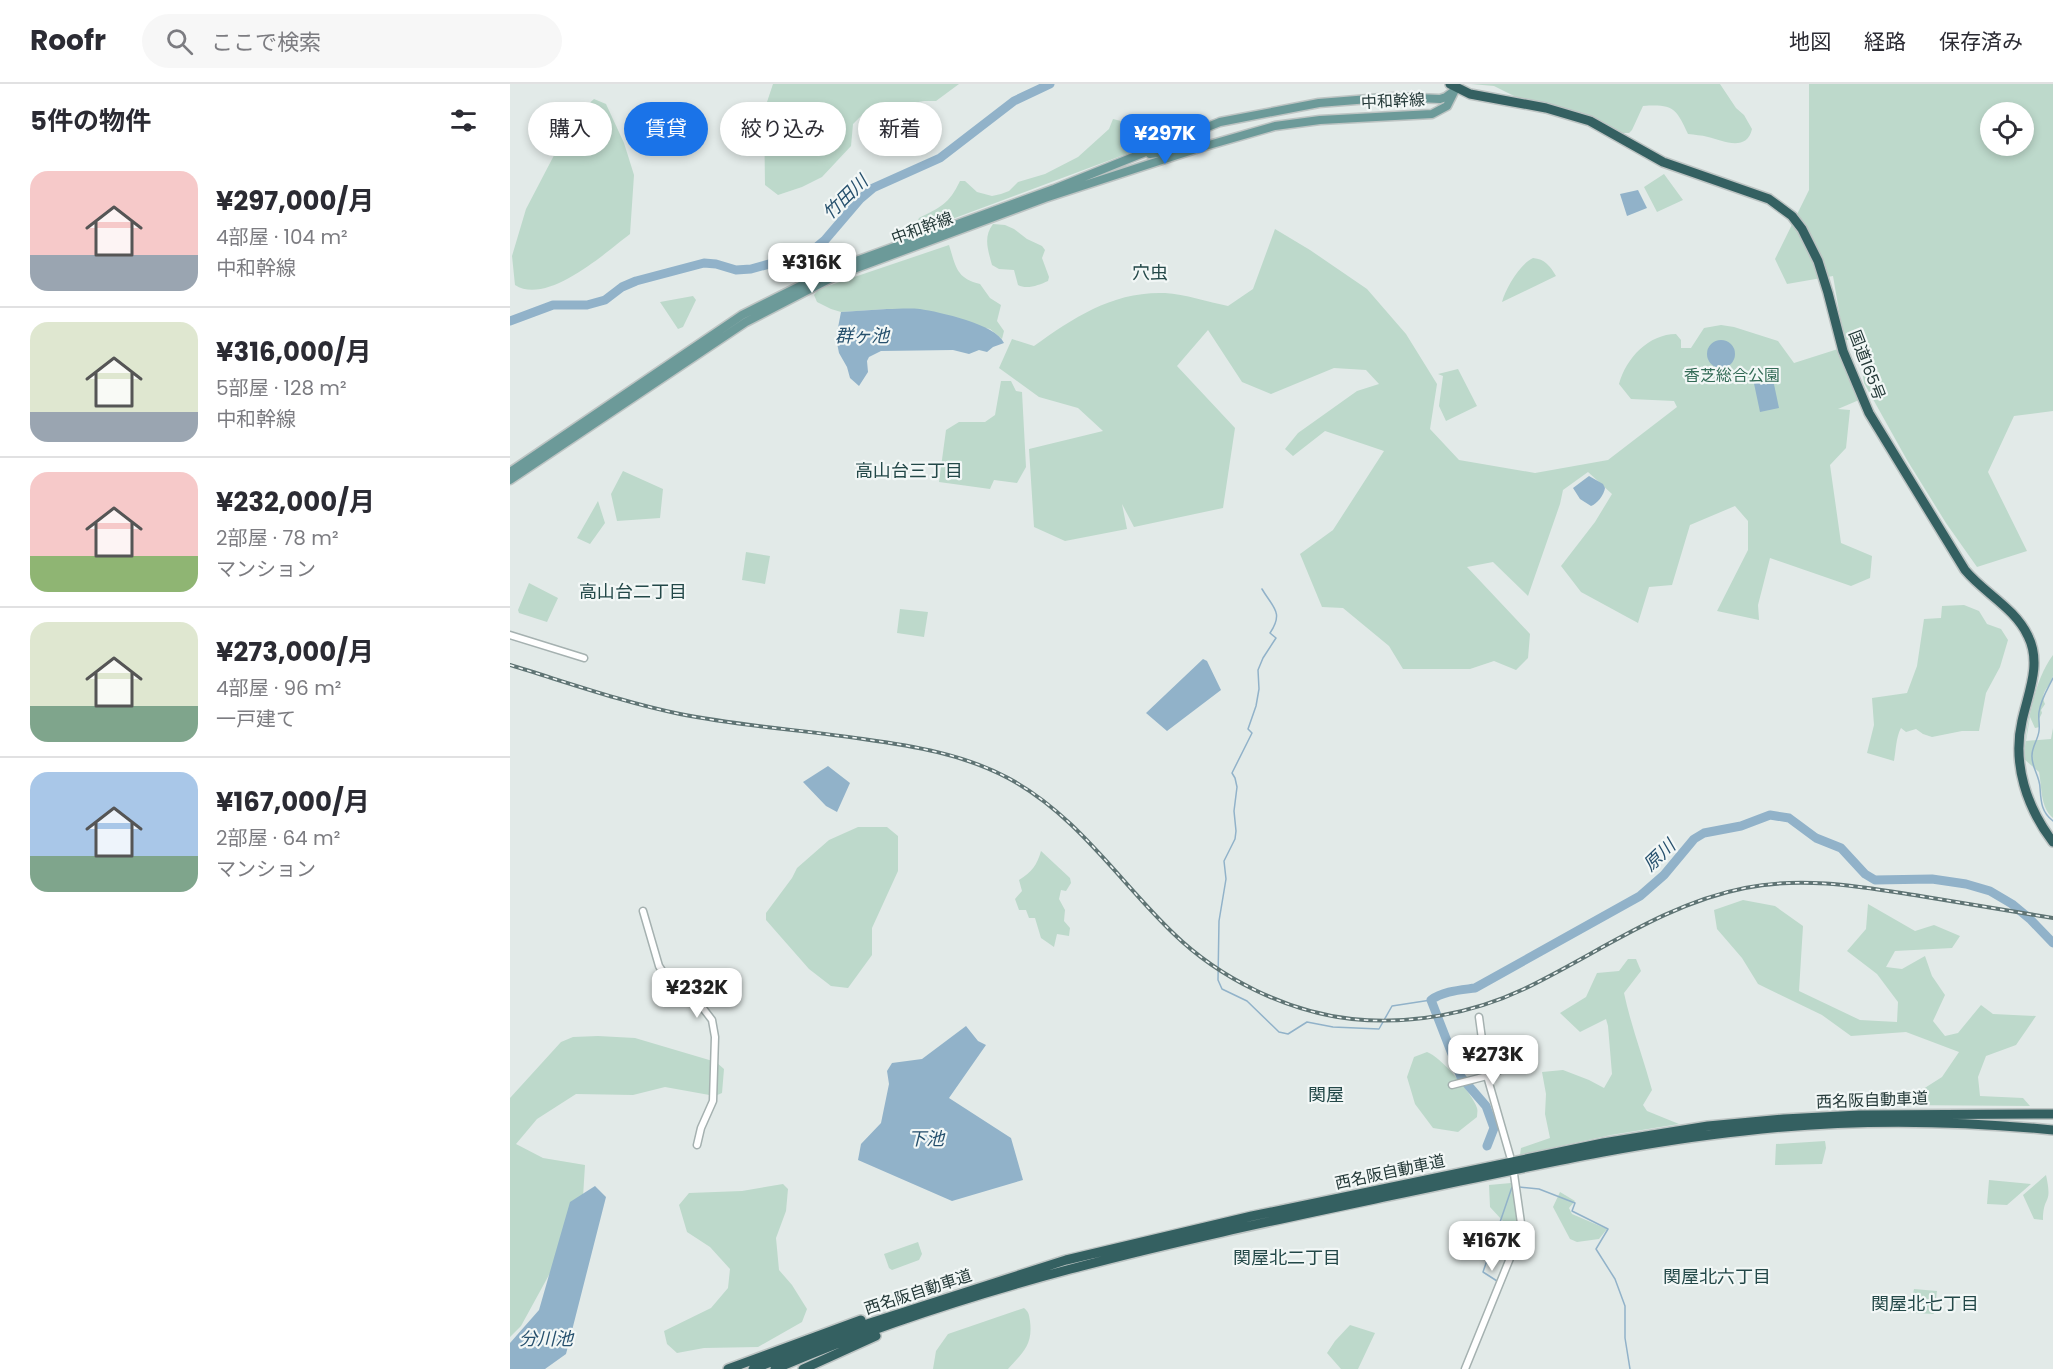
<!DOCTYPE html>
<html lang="ja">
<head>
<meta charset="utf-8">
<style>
  body { margin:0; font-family:Poppins,"Noto Sans JP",sans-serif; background:#f7f7f7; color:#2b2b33; height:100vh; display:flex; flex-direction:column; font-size:22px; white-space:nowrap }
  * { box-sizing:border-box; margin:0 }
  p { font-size:20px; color:#7c7c81 }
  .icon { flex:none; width:33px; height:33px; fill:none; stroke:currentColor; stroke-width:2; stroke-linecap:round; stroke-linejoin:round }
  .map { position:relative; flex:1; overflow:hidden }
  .panel { display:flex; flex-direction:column; background:#fff; width:510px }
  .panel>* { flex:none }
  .guide { position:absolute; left:18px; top:18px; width:570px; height:54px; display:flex; gap:12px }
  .controls { position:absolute; left:1470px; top:18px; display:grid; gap:12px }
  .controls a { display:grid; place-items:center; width:54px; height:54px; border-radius:50%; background:#fff; box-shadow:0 3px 9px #0003; font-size:30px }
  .price { position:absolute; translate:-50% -51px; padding:0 14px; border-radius:12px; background:#fff; color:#222; font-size:20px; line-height:39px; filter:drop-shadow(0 2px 3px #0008) }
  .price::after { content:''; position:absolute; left:50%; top:36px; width:18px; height:14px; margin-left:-9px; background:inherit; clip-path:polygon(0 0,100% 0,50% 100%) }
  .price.on { background:#1a73e8; color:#fff }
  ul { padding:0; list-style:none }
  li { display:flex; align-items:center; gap:18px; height:150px; padding:0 30px }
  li+li { border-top:2px solid #e1e1e2 }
  li span { display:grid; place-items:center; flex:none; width:168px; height:120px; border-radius:18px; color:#555 }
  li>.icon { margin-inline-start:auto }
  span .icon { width:72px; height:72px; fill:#fffc; stroke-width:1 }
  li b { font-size:26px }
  h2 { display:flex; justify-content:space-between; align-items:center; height:72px; padding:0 30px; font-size:26px }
  .tag { padding:0 21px; border-radius:27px; background:#fff; box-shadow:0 3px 9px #0003; font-size:21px; line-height:54px }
  .tag.on { background:#1a73e8; color:#fff }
  header { display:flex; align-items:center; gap:36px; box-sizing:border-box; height:84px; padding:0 30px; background:#fff; border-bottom:2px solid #e1e1e2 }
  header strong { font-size:28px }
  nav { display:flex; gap:33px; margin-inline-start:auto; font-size:21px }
  .search { width:420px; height:54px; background:#f7f7f7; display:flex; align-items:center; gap:15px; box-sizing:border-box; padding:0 21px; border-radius:33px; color:#7c7c81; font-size:22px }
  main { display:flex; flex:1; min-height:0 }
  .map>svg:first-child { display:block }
</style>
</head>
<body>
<header>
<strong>Roofr</strong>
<div class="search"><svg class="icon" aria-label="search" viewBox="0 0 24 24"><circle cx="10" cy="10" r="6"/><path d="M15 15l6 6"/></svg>ここで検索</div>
<nav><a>地図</a><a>経路</a><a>保存済み</a></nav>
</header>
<main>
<section class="panel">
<h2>5件の物件<svg class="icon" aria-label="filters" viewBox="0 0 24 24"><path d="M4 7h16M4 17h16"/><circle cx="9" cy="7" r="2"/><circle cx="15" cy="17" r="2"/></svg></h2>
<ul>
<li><span style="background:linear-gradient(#f6c9c9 70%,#9aa5b1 0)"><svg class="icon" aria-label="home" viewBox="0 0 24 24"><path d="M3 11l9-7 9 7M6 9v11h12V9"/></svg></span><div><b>¥297,000/月</b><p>4部屋 · 104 m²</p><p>中和幹線</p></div></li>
<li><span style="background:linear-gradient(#dfe7d0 75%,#9aa5b1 0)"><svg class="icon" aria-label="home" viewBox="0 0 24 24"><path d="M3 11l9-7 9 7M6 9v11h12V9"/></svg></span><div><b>¥316,000/月</b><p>5部屋 · 128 m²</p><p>中和幹線</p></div></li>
<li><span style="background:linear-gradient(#f6c9c9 70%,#8fb573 0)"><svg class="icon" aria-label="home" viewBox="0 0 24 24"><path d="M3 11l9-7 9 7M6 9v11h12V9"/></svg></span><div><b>¥232,000/月</b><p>2部屋 · 78 m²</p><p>マンション</p></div></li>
<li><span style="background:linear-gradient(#dfe7d0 70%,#7fa58c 0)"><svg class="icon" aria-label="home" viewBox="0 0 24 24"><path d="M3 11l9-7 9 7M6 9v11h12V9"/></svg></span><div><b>¥273,000/月</b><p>4部屋 · 96 m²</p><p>一戸建て</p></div></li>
<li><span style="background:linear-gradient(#a9c7e8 70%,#7fa58c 0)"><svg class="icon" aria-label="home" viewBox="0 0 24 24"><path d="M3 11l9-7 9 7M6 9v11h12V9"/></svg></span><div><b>¥167,000/月</b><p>2部屋 · 64 m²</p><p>マンション</p></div></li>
</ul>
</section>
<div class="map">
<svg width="1543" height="1285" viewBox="0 0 1543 1285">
  <rect width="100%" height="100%" fill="#e2eae8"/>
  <!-- green -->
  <path fill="#bdd9cb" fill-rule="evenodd" d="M263,0h186l-23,17h-12l-59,11 -12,12 -2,22 -29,31 -20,10 -24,8 -13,-10 -1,-74z
    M961,0h249l16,24 8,7 8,14c-5,23 -29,12 -44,8 -7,-2 -13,-2 -20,-3 -12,-26 -15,-30 -45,-28l-11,24 -3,3h-8l-54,-24 -45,-9 -28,-14z
    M1299,0h244v327l-39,5 -26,56 39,79 -50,16 -31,-44 -39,-63 -43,-77 -6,-43h-14l-11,-64 -46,8 -12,-25 34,-69zM1480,28h34v34h-34z
    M84,15l12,5 18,39 10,32 -4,59c-25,19 -83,72 -115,51l-3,-29 14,-47 48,-92z
    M603,35l8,2 11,7 4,-1 4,-7h4l3,4 2,14 -5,8 -7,4 -225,84 7,-16c22,-11 30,-14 41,-37h5l12,11 15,4 9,-2 8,-3 9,-9 27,-8 33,-17 31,-28z
    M1154,90l19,26 -26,12 -13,-25z
    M483,140l12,1 9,4 13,10 15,7 3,4 -3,8 7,19 -1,4c-9,4 -21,9 -30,4l-4,-15 -15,-1 -7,-4c-4,-15 -9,-28 1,-41z
    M765,145l35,21 57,39 39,45 31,50 -7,45 29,31 76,13 73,-13 69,-53 -3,-6 -43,-2 -12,-15c7,-26 30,-50 57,-50l5,6v8h10l13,-20 17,-3 13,2 44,14 16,22 44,-14 21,51 -21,9 12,1 -4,38 -16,17 11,78 31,13 -2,22 -19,8 -81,-28 -12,47 1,15 -42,-9 31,-61v-29l-13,-15 -45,19 -18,60 -23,2 -11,36 -57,-31 -20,-26 34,-44 17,-28 -24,-22 -25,18 -3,14 -32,92 -35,-34 -26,5 63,67 -2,24 -12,12 -22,-9 -24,8h-67l-14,-23 -46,-38 -21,-1 -22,-53 33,-24 51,-79 -59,-20 -32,25 -8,-7 13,-16 59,-42 22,-7 -13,-14 -32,-2 -63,26 -29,-12 -34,-52 -31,36 58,62 -12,80 -89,19 -12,-23 5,25 -62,12 -31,-14 -5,-78 74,-18 -25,-23 -39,-11 -40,-29 13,-29 22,7c40,-29 80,-55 131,-53 20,1 43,9 63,13l25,-17z
    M439,161c7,22 7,33 31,39l10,14 11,7 -4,16 7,10 -2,8 -12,-10 -103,-20 -46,3 -10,-3 -14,-7 -3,-7 5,-6z
    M1023,174c12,1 17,8 23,18l-54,26c4,-14 18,-38 31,-44z
    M183,212l3,4 -13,27 -5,2 -18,-27z
    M948,285l19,37 -31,15 -7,-15 4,-30 -5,-2z
    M491,297h10l5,10 6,1 4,75 -9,16 -23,-3 -4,9 -51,-7 7,-52 13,-8h26l10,-7z
    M113,387l40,18 -3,29 -43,3 -6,-27z
    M88,417l7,22 -15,21 -13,-6z
    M236,468l24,4 -5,28 -23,-4z
    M19,499l29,15 -11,24 -28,-9 -1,-3z
    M1454,521l15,6 8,13 14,5 7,11 -8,27 -14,26 -7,38h-17l-30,6 -9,-3 -7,-5 -10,3 -5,-4c-5,9 -5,22 -7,33l-27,-8 7,-28 -2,-27 35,-5 10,-27 7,-47 17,-1 1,-12z
    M390,525l28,3 -4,25 -27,-4z
    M1543,571c0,6 0,14 0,21 -2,11 -14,15 -8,28l-4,6 1,3 -3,6 1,8 -5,1 -5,-11 -4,24 25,-2 2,-11v90c-13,-11 -11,-31 -14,-46l-15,-13c2,-32 10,-79 29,-104z
    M348,743h29l11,9v35l-26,57v27l-24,33 -17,-2 -22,-17 -43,-49v-7l26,-35 5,-10 32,-28z
    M531,767l29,27 1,5 -5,8 -5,-1 -2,9 6,11 -1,11 6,7 -1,8 -12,-2 -3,13 -13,-9 -6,-20h-6l-3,-8h-7l-4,-11 7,-8 -3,-11c13,-8 18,-15 22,-29z
    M1233,816l32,6 28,20 -4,65 61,29 37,2 1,-20 -21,-28 -30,-23 19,-22 2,-25 47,27 19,-6 26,11 -8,12 -57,3 -9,16 16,2 23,-13 7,20 13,19 -12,26 12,15 13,-3 23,-28 12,9 43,2 -20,29 -30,11 -8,21 2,19 43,2 7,8 -132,-1 44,-28 17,-25 -53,-20 -55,4 -29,-21 -64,-31 -16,-26 -25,-29 -3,-19z
    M1118,875h8l5,12 -17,22c7,33 19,64 28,97l-9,15 4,6 32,13 -68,11 -91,20 1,-7 29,-10 -5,-24 1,-20 -4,-22 21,-2 26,10 15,8 8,-14 -4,-48 -2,-7 -26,13 -20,-19 26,-16 11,-24 22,-2z
    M88,952l37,2 81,24 8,7 -2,24 -7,3 -50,-9 -32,8 -57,-1 -39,25 -21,25 27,14 42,7 -2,32 -16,45 -46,84 -11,11v-239l51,-56 12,-5z
    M917,968c13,4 46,42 50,56 1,3 0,6 0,9l-19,15 -25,-4 -18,-24 -8,-27 7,-20z
    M1315,1057l1,7 -4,16 -47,1 1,-21z
    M1536,1091c7,32 -3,19 -3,45l-9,-1 -11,-24z
    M1479,1096l42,4 -24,21 -20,-1z
    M1001,1099l6,27 1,17 -5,5 -23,-25 -1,-22z
    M273,1100l5,5 -2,22 -10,27 3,32 13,15 15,24 -5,13 -44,25 -54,1 -27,5 -10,-9 -3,-13 47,-23 17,-20 2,-19 -20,-22 -23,-15 -8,-27 10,-12 53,-2z
    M1050,1108l15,9 -6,7 3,6 35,15 -8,10 -22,3 -7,-3 -17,-32z
    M408,1158l4,12 -3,6 -27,10 -3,-2 -5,-14z
    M1404,1205l23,2 -3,23 -20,-1 -4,-6z
    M514,1224c5,4 5,7 6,13 3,24 -7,31 -22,48h-75l3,-18 12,-17z
    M840,1241l25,8 -17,36h-17l-14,-16 8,-12z"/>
  <!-- water -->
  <path fill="#91b2c9" d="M1128,106l9,18 -20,8 -7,-22z
    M377,225c10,0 22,-1 33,0 19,3 76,15 84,34l-11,4 -6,5 -8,-2 -10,4 -16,-4 -72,1 -12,6 -2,4 1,11 -9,14 -9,-8 -3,-11 -8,-14 -3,-15 5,-26z
    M1197 270a14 14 0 1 1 28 0a14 14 0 1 1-28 0Z
    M1261,286l8,38 -19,4 -8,-38z
    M1079,392l14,8 2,4c-1,7 -8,16 -14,18l-11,-7 -7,-11z
    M693,575l4,2 14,29 -54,41 -21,-18z
    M318,682l22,17 -13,29 -11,-6 -23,-24z
    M456,942l12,15 8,4 -37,53 62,40 12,42 -71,21 -94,-41 3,-16 20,-21 8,-39 -2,-13 5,-8 30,-4z
    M85,1102l11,11 -40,157 -21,15h-35v-26l29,-33 31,-108z"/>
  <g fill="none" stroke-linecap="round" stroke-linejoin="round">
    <!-- stream -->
    <path stroke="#91b2c9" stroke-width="1.5" d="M752,505c11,19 22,23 8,44l6,5 -13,20 -5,12 1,19 -3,17 -8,23 4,4 -20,40 3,5 2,9 -3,24 2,20 -1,8 -11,22 2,18 -7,42 -1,59 4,9 25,12 32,31 9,2 19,-12 26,5 46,2 13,-23 39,-6
      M1543,594c-6,12 -12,21 -14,34 -1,6 1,13 0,19 -1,9 -8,17 -7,26 0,11 8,20 8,31 1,13 1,24 13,33
      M1009,1103l20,2 36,14 -3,8 36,18 -12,20 19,30 10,27v32l5,31
      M987,1197l-14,-9 29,-85h3"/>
    <!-- river -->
    <path stroke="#91b2c9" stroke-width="9" d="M0,237l43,-16h34l18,-5 17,-13 14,-6 68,-18 12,1 20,6 15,-1 51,-14 11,-5 12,-10 35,-41 13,-11 67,-30 74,-57 36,-17
      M977,1062l7,-18 -8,-22 -25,-29 -30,-77c12,-9 30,-10 44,-12l165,-92 24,-21 30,-36 10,-6 37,-7 29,-11 19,3 27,20 25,10 24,26 10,6 57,-1 34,5 24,7 22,13 18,15 23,24"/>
    <defs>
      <path id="minor" d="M0,551l74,23
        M133,827l16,55 11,17 29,20 13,17 3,17 -2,64 -12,27 -4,17
        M969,933l8,59 23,80
        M942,1001l35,-9 37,-17
        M955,1285l52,-128 4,-18 -7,-49"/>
      <path id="major" d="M640,70l34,-5
        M0,388l232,-157 92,-46 220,-80 166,-67 99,-19 75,-6 46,2 6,-2 8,-6
        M0,396l236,-158 89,-46 210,-78 157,-51 73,-21 45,-6 112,-6 15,-8 9,-18"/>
      <path id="highway" d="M940,0l20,10 76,14 44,13 73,41 106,37 23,17 10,13 16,32 10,32 15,58 26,62 96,157c19,23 50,38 63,66 14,28 0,57 -6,85 -10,43 5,87 31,121
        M218,1285l133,-49
        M243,1285l117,-46 196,-63 186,-44 351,-73 105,-17 76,-7 75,-4 194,-1
        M265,1285c192,-83 396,-127 600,-170 123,-25 245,-55 369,-68 102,-12 207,-11 309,-1
        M293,1285l73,-33"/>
    </defs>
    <!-- minor casing -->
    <use href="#minor" stroke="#a5b1b0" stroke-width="9"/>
    <!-- major casing -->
    <use href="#major" stroke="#bdc4c3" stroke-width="11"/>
    <!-- highway casing -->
    <use href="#highway" stroke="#bdc4c3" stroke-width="12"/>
    <!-- minor -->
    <use href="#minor" stroke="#fff" stroke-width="6"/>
    <!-- major -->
    <use href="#major" stroke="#6c9a99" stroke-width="8"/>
    <!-- highway -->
    <use href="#highway" stroke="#346061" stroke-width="9"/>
    <defs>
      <path id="rail" d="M0,581c56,17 112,37 170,49 60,12 122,16 183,25 50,7 100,15 145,39 69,37 110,102 165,155 46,45 114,79 179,86 58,6 119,-5 172,-30 73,-35 140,-85 221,-101 59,-12 117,-1 175,8 44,7 89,15 133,22"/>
    </defs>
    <!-- rail casing -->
    <use href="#rail" stroke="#5f7474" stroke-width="4"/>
    <!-- rail -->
    <use href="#rail" stroke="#f2f7f6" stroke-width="1.5" stroke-dasharray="4.5" stroke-linecap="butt"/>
  </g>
  <g text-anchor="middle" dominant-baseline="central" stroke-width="4.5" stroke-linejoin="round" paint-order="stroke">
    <!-- street labels -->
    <g font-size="16" fill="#243938" stroke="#f2f7f6">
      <text transform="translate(883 17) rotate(-3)">中和幹線</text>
      <text transform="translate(412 144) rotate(-20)">中和幹線</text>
      <text transform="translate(1357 281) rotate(69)">国道165号</text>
      <text transform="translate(1362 1016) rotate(-2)">西名阪自動車道</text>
      <text transform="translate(880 1088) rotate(-12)">西名阪自動車道</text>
      <text transform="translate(408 1208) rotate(-18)">西名阪自動車道</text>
    </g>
    <!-- park labels -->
    <g font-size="16" fill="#336b56" stroke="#f2f7f6">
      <text x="1222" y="291">香芝総合公園</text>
    </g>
    <!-- water labels -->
    <g font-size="18" font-style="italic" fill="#26506d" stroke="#f2f7f6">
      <text transform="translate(335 113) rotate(-44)">竹田川</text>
      <text x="352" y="251">群ヶ池</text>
      <text transform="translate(1149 771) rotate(-44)">原川</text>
      <text x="416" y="1054">下池</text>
      <text x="36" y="1254">分川池</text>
    </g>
    <!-- neighbourhood labels -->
    <g font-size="18" fill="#234848" stroke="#f2f7f6">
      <text x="640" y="188">穴虫</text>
      <text x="399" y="386">高山台三丁目</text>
      <text x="123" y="507">高山台二丁目</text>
      <text x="816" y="1010">関屋</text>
      <text x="777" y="1173">関屋北二丁目</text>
      <text x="1207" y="1192">関屋北六丁目</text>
      <text x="1415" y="1219">関屋北七丁目</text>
    </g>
  </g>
</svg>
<div class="controls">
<a><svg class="icon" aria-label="locate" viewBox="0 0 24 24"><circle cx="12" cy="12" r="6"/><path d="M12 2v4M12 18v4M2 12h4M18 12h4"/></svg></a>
</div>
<b class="price on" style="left:655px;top:81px">¥297K</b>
<b class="price" style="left:302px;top:210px">¥316K</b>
<b class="price" style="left:187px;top:935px">¥232K</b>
<b class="price" style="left:983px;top:1002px">¥273K</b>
<b class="price" style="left:982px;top:1188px">¥167K</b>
<div class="guide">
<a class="tag">購入</a>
<a class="tag on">賃貸</a>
<a class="tag">絞り込み</a>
<a class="tag">新着</a>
</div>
</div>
</main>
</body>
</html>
